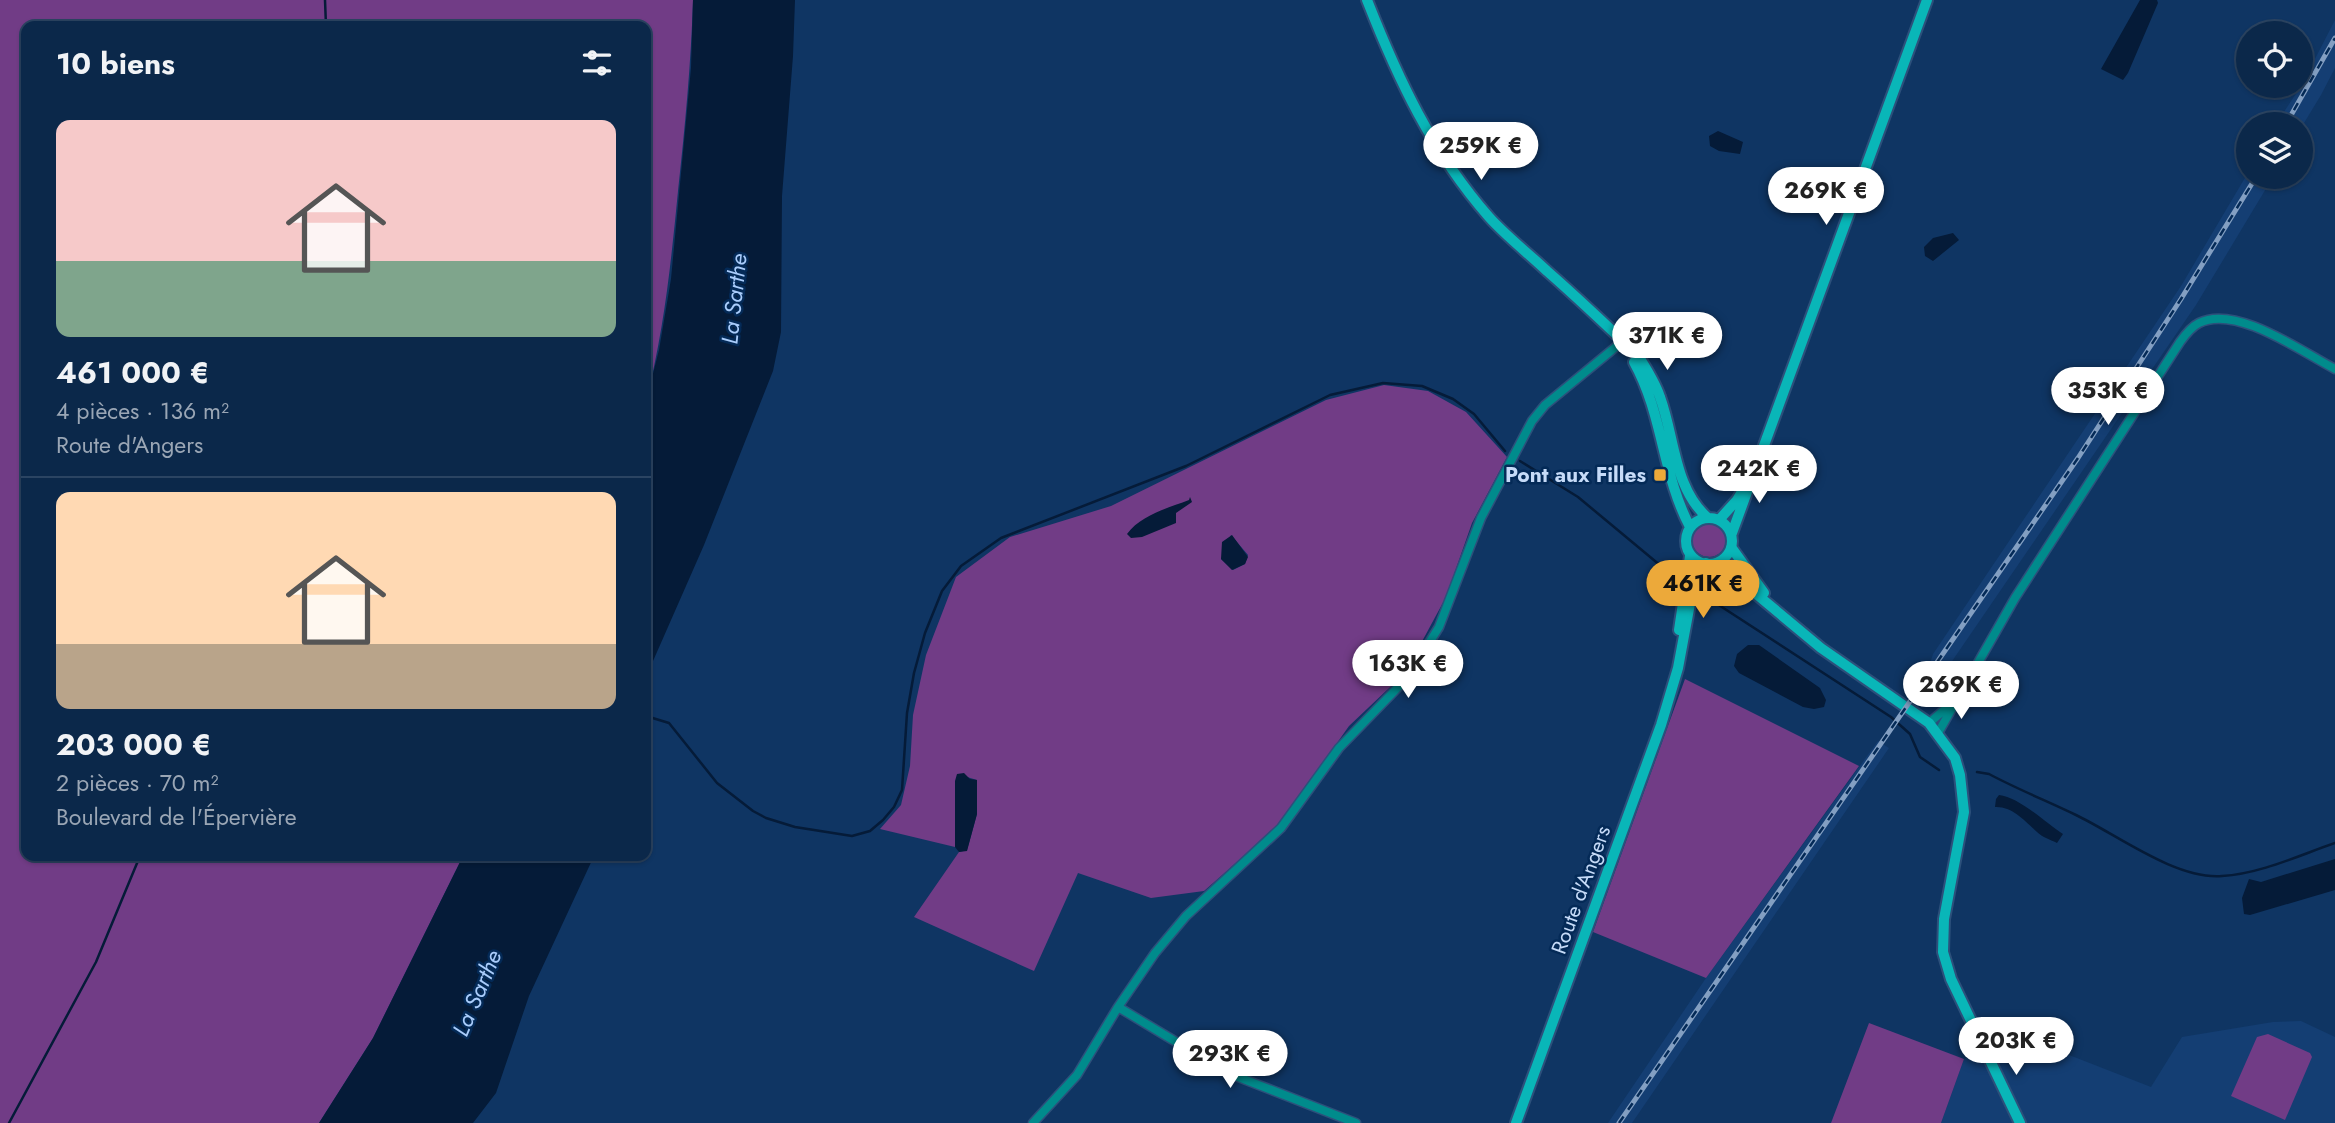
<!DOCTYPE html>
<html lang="fr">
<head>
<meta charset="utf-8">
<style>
  body { margin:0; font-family:Jost,sans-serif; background:#143051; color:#f1f3f6; height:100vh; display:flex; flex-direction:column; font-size:26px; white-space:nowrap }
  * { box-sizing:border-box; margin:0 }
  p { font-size:23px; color:#9aa6b5 }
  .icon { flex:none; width:38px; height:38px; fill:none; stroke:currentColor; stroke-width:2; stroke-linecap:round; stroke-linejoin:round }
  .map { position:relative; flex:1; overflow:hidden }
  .sheet { position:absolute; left:21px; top:21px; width:630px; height:840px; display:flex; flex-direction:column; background:#0b284a; border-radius:14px; box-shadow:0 2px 5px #0004,0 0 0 2px #2b4462 }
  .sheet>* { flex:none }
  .buttons { position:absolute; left:2236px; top:21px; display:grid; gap:14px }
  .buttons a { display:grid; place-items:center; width:77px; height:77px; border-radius:50%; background:#0b284a; box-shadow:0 2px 5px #0004,0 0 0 2px #2b4462; font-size:35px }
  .price { position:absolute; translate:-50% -60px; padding:0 16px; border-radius:24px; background:#fff; color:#222; font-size:23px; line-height:46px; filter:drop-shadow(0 2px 4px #0008) }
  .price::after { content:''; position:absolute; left:50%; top:42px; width:21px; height:16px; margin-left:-10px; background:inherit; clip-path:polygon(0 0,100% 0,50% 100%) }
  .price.active { background:#eca93a; color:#111 }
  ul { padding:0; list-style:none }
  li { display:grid; align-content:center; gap:14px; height:371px; padding:0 35px }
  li+li { border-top:2px solid #2b4462 }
  li span { display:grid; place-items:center; height:217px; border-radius:14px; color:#555 }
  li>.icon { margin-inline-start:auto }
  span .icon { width:126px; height:126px; fill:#fffc; stroke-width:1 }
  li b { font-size:30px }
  h2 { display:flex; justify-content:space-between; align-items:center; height:84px; padding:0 35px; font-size:30px }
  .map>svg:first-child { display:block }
</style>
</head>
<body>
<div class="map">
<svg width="2335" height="1123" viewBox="0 0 2335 1123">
  <rect width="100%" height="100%" fill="#0f3563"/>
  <!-- built -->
  <path fill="#143e73" d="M2335,20v48l-14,27 -20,33v-4h-25l25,-38z
    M2249,171v6h24l-77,128 -250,365 -6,3 -11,-7 4,-12 248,-368z
    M1878,741l11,7 -257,375h-24l98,-145z
    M2301,1021l34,16v86h-394l23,-64 14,-7 15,-4 16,17 32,-21 110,43 31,-50 91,-15z"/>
  <!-- green -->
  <path fill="#713c86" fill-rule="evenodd" d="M0,0h693c-2,64 -8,127 -15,191 -7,72 -14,140 -32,210v-375h-620v830h437l-90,182 -54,85h-319z
    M1384,385l44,6 38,21 41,45 -35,66 -26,74 -41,76 -56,53 -70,99 -75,66 -53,7 -73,-25 -44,98 -120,-54 45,-65 8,-2 10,-36v-34l-20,-6 -2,73 -75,-18 21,-24 9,-39 3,-51 13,-60 30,-78 54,-40 101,-31 215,-106zM1231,535l17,20 -3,9 -12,6 -12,-11z
    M1692 540a17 17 0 1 1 34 0a17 17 0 1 1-34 0Z
    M1685,679l174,87 -153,212 -113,-46z
    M1869,1023l95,36 -23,64h-110z
    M2268,1034l42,19 2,4 -27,63 -54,-24 26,-59z"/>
  <!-- water -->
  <path fill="#051b38" d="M693,0h102l-2,56 -11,140 -1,136 -8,39 -69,174 -58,132v-276l13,-51 12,-71 20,-211z
    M2140,0h17l1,3 -30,70 -5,7 -22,-11z
    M1718,131l25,11 -3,12 -21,-3 -9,-5 -1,-10z
    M1953,233l6,7 -26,21 -8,-5 -1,-9 9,-9z
    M1190,497l2,5 -16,11v10l-34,14 -11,1 -4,-4c14,-19 41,-26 62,-34z
    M1232,535l16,22 -3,7 -13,6 -11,-11 1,-17z
    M1748,645h11l61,43 6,12 -2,7 -10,2 -11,-2 -64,-34 -5,-7 3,-12z
    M964,773l6,6 7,1v34l-10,37 -8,1 -4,-5v-66l2,-7z
    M1999,795c20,2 47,28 64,39l-6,9c-6,-3 -15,-6 -20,-11 -12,-11 -25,-26 -42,-25l1,-8z
    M463,856h131l-65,140 -33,97 -23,30h-154l54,-85z
    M2335,859v31l-85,25 -6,-1 -2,-16 7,-19 12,3z"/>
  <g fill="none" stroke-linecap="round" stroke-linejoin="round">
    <!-- stream -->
    <path stroke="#051b38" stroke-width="2.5" d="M325,0l1,26
      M1520,461l58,36 89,74
      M1708,598l183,119 19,17 10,23 19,13
      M646,716l23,7 48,60 36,28 13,7 29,9 57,9 18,-5 13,-11 11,-13 8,-17 5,-77 7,-40 11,-40 17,-42 19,-25 40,-28 185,-72 144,-71 53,-12 39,3 31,13 21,15 31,37
      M1977,772l12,2c28,15 58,27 87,41 40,19 100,65 146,61 38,-2 78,-21 113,-33
      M9,1123l87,-161 44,-106"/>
    <defs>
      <path id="street" d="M1929,723l21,-18
        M1938,733l77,-135 165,-256c5,-7 11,-15 19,-19 37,-19 103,29 136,46
        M1118,1007l37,-54 31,-37 95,-88 58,-80 69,-71 31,-50 42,-109 51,-97 13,-16 78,-64
        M1033,1123l44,-48 41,-68 110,66 128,50"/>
      <path id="secondary" d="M1367,0c31,79 65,152 122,217 17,19 39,36 58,54 31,27 60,55 90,83 9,14 18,28 23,43 15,41 14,92 48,121
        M1634,362c29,52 28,112 56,165
        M1686 541a23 23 0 1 1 46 0a23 23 0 1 1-46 0Z
        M1719,520l18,-20 6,-10
        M1732,533l195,-533
        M1731,547l33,46
        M1718,562l13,7 24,24 66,55 108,75 26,35 5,17 4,37 -20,107 -1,33 8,27 69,144
        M1679,630l11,-74
        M1516,1123l145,-398 17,-57 16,-86 12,-19"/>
    </defs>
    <!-- street casing -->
    <use href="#street" stroke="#2c507b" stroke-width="11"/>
    <!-- secondary casing -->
    <use href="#secondary" stroke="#2c507b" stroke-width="14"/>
    <!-- street -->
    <use href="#street" stroke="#008b8c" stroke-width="8"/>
    <!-- secondary -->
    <use href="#secondary" stroke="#09b6b8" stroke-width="10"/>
    <defs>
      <path id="rail" d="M2286,124l49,-86
        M1619,1123l459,-665 103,-159 75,-122"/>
    </defs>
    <!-- rail casing -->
    <use href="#rail" stroke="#839fc2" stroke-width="5"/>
    <!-- rail -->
    <use href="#rail" stroke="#042a57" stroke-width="2.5" stroke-dasharray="8" stroke-linecap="butt"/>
  </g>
  <!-- markers -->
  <rect fill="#eca93a" stroke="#042a57" stroke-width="2.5" x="1653" y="468" width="14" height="14" rx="3.5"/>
  <g text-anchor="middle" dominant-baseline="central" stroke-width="5" stroke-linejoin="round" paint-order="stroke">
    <!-- poi labels -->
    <g font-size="21" font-weight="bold" fill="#c6dbf8" stroke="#042a57" text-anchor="end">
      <text x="1646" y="475">Pont aux Filles</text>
    </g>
    <!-- street labels -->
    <g font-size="21" fill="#c6dbf8" stroke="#042a57">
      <text transform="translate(1581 890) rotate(-70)">Route d'Angers</text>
    </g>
    <!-- water labels -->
    <g font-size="23" font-style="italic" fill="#a9ccfb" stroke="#042a57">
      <text transform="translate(734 299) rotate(-84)">La Sarthe</text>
      <text transform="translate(477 993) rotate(-67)">La Sarthe</text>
    </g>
  </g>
</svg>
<div class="buttons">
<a><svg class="icon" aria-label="locate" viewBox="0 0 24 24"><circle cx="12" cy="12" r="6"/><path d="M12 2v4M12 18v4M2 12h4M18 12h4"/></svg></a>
<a><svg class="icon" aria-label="layers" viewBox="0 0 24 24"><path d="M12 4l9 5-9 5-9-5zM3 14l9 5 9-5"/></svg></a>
</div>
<b class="price" style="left:1481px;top:182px">259K €</b>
<b class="price" style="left:1826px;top:227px">269K €</b>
<b class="price" style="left:1667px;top:372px">371K €</b>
<b class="price" style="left:2108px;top:427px">353K €</b>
<b class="price" style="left:1759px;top:505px">242K €</b>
<b class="price active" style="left:1703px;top:620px">461K €</b>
<b class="price" style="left:1408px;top:700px">163K €</b>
<b class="price" style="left:1961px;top:721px">269K €</b>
<b class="price" style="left:2016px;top:1077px">203K €</b>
<b class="price" style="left:1230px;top:1090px">293K €</b>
<section class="sheet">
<h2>10 biens<svg class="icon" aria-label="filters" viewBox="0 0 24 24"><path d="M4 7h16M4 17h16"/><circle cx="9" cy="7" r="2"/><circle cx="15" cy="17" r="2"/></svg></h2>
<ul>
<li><span style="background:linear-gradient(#f6c9c9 65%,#7fa58c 0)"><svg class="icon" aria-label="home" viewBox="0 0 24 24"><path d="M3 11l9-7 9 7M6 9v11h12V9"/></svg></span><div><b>461 000 €</b><p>4 pièces · 136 m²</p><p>Route d'Angers</p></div></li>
<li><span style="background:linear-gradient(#ffd9b3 70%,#b9a48a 0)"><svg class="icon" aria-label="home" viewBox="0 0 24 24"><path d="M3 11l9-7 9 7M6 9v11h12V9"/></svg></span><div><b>203 000 €</b><p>2 pièces · 70 m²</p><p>Boulevard de l'Épervière</p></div></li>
</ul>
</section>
</div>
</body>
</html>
